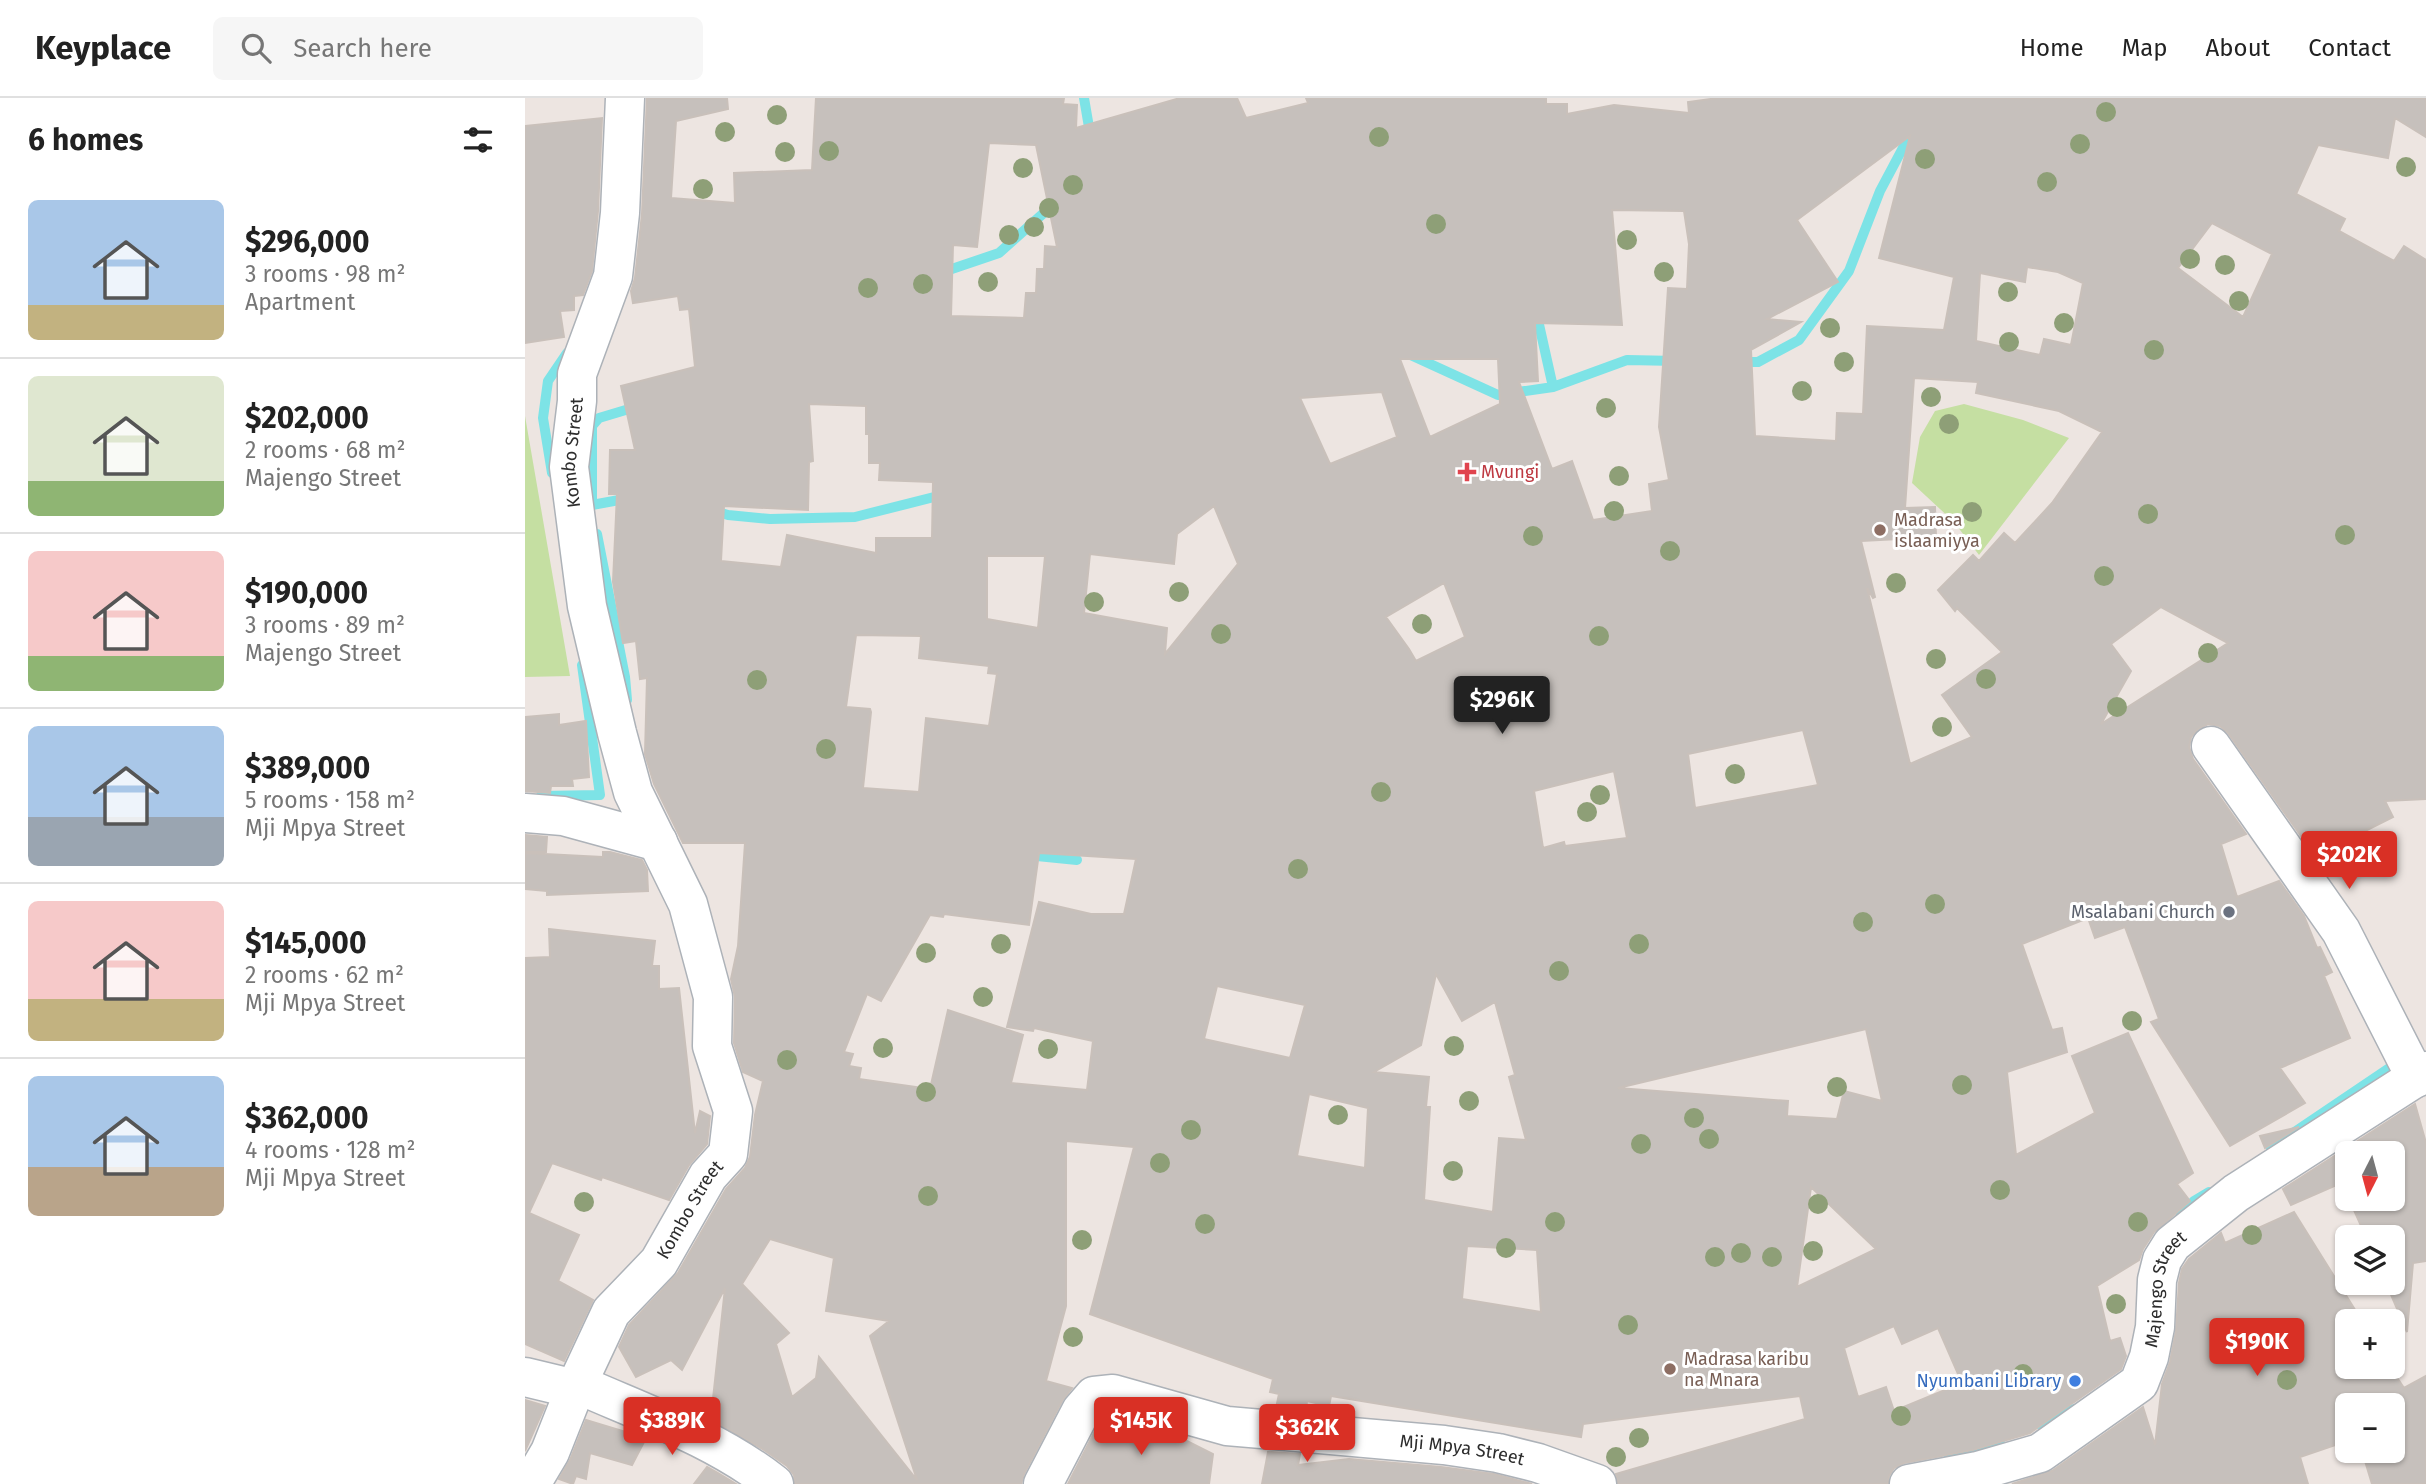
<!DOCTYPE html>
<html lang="en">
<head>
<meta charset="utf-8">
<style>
  body { margin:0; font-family:"Fira Sans",sans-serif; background:#f6f6f6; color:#222; height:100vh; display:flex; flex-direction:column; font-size:26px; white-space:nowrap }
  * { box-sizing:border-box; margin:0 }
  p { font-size:23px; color:#767676 }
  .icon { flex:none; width:38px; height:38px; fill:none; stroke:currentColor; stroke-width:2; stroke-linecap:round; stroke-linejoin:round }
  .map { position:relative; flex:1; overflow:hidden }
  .panel { display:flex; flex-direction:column; background:#fff; width:525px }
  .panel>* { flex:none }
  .needle { width:46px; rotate:186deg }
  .controls { position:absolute; left:1810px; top:1043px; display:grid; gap:14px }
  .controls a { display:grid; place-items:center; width:70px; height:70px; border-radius:10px; background:#fff; box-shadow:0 2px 5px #0004; font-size:35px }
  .price { position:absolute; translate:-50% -60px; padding:0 16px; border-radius:7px; background:#d93025; color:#fff; font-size:23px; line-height:46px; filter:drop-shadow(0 2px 4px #0008) }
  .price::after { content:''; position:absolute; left:50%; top:42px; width:21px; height:16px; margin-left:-10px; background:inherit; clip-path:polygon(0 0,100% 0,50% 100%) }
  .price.current { background:#222; color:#fff }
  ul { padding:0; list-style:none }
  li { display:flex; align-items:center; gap:21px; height:175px; padding:0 28px }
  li+li { border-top:2px solid #e0e0e0 }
  li span { display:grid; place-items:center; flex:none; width:196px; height:140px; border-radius:10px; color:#555 }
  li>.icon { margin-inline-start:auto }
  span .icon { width:84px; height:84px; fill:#fffc; stroke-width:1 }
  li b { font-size:30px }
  h2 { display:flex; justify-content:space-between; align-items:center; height:84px; padding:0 28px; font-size:30px }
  header { display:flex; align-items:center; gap:42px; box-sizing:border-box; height:98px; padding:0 35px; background:#fff; border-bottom:2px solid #e0e0e0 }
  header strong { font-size:33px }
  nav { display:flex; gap:38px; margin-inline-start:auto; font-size:24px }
  .search { width:490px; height:63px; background:#f6f6f6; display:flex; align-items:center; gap:18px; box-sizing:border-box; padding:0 24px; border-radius:10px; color:#767676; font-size:26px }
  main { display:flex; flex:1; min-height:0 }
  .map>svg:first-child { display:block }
</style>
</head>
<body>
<header>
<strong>Keyplace</strong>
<div class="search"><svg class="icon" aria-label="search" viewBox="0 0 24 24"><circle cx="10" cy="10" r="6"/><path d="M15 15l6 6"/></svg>Search here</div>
<nav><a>Home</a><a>Map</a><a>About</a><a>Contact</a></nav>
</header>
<main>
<section class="panel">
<h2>6 homes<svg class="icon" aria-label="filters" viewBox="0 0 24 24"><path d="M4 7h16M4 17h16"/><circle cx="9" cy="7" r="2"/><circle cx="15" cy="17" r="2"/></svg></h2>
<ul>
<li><span style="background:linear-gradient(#a9c7e8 75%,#c2b280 0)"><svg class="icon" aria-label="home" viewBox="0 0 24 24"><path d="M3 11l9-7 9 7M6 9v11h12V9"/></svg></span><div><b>$296,000</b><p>3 rooms · 98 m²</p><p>Apartment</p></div></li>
<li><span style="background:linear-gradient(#dfe7d0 75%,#8fb573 0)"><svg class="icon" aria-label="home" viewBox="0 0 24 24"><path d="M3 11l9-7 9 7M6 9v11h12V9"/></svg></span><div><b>$202,000</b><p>2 rooms · 68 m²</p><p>Majengo Street</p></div></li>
<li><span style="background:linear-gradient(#f6c9c9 75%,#8fb573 0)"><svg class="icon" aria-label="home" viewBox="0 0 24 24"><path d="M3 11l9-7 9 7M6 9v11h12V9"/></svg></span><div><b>$190,000</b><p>3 rooms · 89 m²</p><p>Majengo Street</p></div></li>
<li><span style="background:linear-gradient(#a9c7e8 65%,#9aa5b1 0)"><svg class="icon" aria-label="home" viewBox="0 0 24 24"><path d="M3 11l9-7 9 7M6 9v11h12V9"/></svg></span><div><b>$389,000</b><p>5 rooms · 158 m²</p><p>Mji Mpya Street</p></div></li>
<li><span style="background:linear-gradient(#f6c9c9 70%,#c2b280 0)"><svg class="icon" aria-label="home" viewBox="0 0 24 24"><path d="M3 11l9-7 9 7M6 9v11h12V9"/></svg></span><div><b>$145,000</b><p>2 rooms · 62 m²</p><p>Mji Mpya Street</p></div></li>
<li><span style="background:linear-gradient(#a9c7e8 65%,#b9a48a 0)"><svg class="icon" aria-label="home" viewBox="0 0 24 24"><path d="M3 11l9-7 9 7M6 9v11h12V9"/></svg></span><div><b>$362,000</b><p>4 rooms · 128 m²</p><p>Mji Mpya Street</p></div></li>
</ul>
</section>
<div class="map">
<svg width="1901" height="1386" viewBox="0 0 1901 1386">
  <rect width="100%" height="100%" fill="#ede5e1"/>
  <!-- green -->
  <path fill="#c5dfa2" d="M1439,306l59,16 46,18 -90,117 -25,-33 -42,-39 8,-46 15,-26z
    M0,318l45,260 -45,1z"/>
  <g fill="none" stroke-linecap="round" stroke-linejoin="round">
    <!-- stream -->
    <path stroke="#7de3e6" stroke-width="10" d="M559,0l7,41
      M415,175l59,-20 47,-42 16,-2
      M1011,213l17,76
      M879,254l94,43 55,-8 74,-27 50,1
      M1214,264h19l41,-22 50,-69 31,-80 34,-64
      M27,375l-9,-55 5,-37 19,-28
      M67,406v-78l7,-8 40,-12
      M67,407l38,-7
      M186,412l17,5 42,4 85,-2 91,-23
      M72,436l28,143 2,23
      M16,698l59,-1 -18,-130
      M502,757l50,5
      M1746,1050l123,-83
      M1656,1116l13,-13 15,-9
      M1513,1326l36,-15
      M1424,1360l51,-18"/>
  </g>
  <!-- building -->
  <path fill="#c6c0bc" stroke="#c9c0ba" stroke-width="2" fill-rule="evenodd" d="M122,0h80l1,11 -52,12 -5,77 64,5 -1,-30 78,-3 4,-72h248l-1,6 14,1 -1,23 104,-30h57l9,20 62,-15 -2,-5h240v6h21v10l47,-9 75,8 -1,-11 30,-4h708v39l-31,-19 -7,40 -70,-13 -22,49 49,25 -6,12 55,30 10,-15 22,14v539l-41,2 8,16 -56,28 -19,15 -90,-127 -8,-7 -12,-2 -10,5 -7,8 -2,10 4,12 53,75 -25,10 16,53 42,-16 25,35 13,32 3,-1 12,25 -8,4 26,62 -70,30 25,35 -75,43 -79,-124 8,-3 -34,-92 -30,11 -7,-20 -66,26 30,86 10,-2 5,24 -60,20 9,83 79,-42 -23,-57 56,-23 65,140 -16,11 13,17 -36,31 -11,17 -4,11 -42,26 13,55 10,-3 6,18 -5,13 -91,64 -57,17 -69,13 -10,5 -5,8 -1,8h-270l-2,-10 189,-55 -5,-23 -217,28 -2,13 -250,-41 -2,10 -22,-5 -1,10 -30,-3 3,-14 -9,-2 3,-13 -183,-65 44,-167 -68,-6v165l-20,75 26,7 -10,13 -38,73 -3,10h-226l-1,-9 -7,-9 -23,-16 -48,-28 1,-14h-5l13,-120 -43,82 -11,-10 -35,17 -17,-30 10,-22 49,-52 48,-84 19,-21 5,-11 5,-42 8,-34 -20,-9 -9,-29 1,-46 -4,-18 7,-33 7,-103h-62l-29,-59 -9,-30 2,-76 -7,1 -4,-38 -13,2 -10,-61 4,-88h-8l1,-44h25l-14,-64 74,-19 -6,-58 -9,1 -2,-14 -45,7 -2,-12 4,-13 7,-64zM1385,38l-31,122 75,19 -10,53 -77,-4 -4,88 -26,-1 -1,28 -81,-5 -4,-86 50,-28 -34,-3 71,-37 -41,-62zM464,45l47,2 21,102 -12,-1 -1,23h-7l-1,24h-10l-2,25 -73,-2 2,-71 24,2zM1087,112l72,1 5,33 -2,45 -19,-1 -9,139 10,53 -20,4 3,27 -59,9 -21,-59 -20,8 -33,-87 19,-1 -3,-58 87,2zM1687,125l60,31 -29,63 -65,-49zM1502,169l31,5 25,11 -12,62 -27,-6 -4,16 -64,-14 4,-68 45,9zM875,261h98l2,45 -70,33zM1389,280l64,4 -2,11 83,18 43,21 -50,71 -37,40 -11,-10 -25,28 -6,-6 -35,35 17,21 2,-3 45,44 -60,43 30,42 -62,27 -43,-176 6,10 2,-1 -14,-56 75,-4 -1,-30 -30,1zM857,294l15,45 -67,27 -30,-66zM284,306l57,2v28h3v29h11l-1,17 54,2 -1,56h-56v15l-89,-18 -6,32 -60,-6 3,-55 84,4 1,-48 4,-1zM689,408l24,58 -73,90 2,-26 -83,-15 6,-59 84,10 3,-30zM462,458h58l-7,72 -51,-9zM919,485l21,54 -49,24 -7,-12 -23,-32zM1636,509l67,36 -127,81 30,-53 -20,-27zM331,537l65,1 -2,22 70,8 -1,7 9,1 -8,52 -63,-8 -7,74 -56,-4 8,-76 -1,-3 -24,-2zM1278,632l15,55 -123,23 -7,-54zM1089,673l13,67 -62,8 -1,-4 -21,6 -9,-57zM514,755l97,6 -12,55h-33l-52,-12 -32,125 26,4 1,-3 59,13 -6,49 -76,-7 12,-48 -75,-25 -18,79 -71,-10 2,-11 -12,-2 4,-12 -9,-2 23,-58 14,7 49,-86 13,2 1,-3 85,11zM911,876l26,47 33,-19 20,73 -6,2 17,63 -27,-2 -6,74 -69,-12 6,-93h-4l3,-30 -55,-5 47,-27zM692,888l88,19 -15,53 -86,-19zM1341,931l16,72 -38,-10 -7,28 -50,-3 1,-15 -170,-13zM784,996l59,14 -3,60 -68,-12zM1286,1089l65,62 -79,38zM245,1141l64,19 -8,53 63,10 -19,15 47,144 -98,-123 -3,21 -24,19 -16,-53 13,-11 -47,-49zM942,1148l70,4 4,62 -79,-13zM1369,1228l8,18 36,-16 24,55 -68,28 -8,-24 -28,10 -14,-49z
    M77,20l-4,93 -6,60 -9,24 -9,1v14l-14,1 4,26 -39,6v-217z
    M34,616v11l27,-4 3,56 -17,2 1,7h-22l-1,7 -25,-2v-74z
    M0,737l22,2 -1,15h-21z
    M78,754h7l32,8 5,10 1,21 -101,4v-4l-22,-2v-36l78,4z
    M24,831l106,12 -3,25h7v23l20,-1 16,145 5,-22 10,5 -3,28 -18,21 -20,35 -67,-23 -1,3 -49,-17 -23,50 50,22 -21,46 35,19 -29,61 -39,-17v-386l25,-1z
    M1890,1006l11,39v118l-13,2 -6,69 -21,-49h6v-46h-26l-17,-38h43v-46h-45v42l-6,-12 -50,22 -8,-16z
    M1774,1029l-34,21 -5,-12z
    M1769,1114l68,109h-15v46h43l14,21 22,-12v108h-54l-10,-33h30v-46h-45v36l-47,16 8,27h-296l40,-13 91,-64 12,38 7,-61 8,-22 6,-31 3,-48 3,-14 7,-10 32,-26 4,10z
    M0,1302l20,6 -20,45z
    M586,1318l58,16 44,22 -4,30h-141l31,-61 6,-6z
    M61,1322l60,18 -14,27 -42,-12 -4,26 -10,-3 -3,8 -14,-5 11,-19z
    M743,1354l32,2 -2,11 51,-6 92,8 53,7 38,10h-270z
    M182,1369l11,6 18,11h-42z"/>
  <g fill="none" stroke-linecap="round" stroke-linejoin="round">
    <defs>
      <g id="minor">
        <path d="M1686,648l130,185 75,147"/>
        <path d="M0,715l38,3 95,26"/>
        <path d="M0,1279l50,12"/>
        <path d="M50,1291l7,-3c66,29 135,53 192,98"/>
        <path id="s1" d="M6,1386l19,-32 25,-63 36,-77 48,-50 49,-86 20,-22 5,-43 -21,-65 1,-49 -25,-93 -55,-112 -16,-59 -30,-127 -18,-139 8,-66v-27l36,-98 7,-63 5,-115"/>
        <path id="s2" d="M518,1386l38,-73 13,-15 19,-2 114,32 217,19 54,8 40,10 59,21"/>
        <path id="s3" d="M1384,1386l69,-13 62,-18 99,-70 10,-26 6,-30 2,-47 5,-20 10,-16 64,-51 190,-122"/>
      </g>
    </defs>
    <!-- minor casing -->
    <use href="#minor" stroke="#adb2b8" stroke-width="41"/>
    <!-- minor -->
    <use href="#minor" stroke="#fff" stroke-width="38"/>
  </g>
  <!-- trees -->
  <g fill="#8e9f77">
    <circle cx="1581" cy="14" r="10"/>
    <circle cx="252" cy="17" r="10"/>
    <circle cx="200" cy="34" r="10"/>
    <circle cx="854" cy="39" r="10"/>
    <circle cx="1555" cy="46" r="10"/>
    <circle cx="304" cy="53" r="10"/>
    <circle cx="260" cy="54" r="10"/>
    <circle cx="1400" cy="61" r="10"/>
    <circle cx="1881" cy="69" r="10"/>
    <circle cx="498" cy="70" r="10"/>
    <circle cx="1522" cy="84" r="10"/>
    <circle cx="548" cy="87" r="10"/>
    <circle cx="178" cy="91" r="10"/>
    <circle cx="524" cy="110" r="10"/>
    <circle cx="911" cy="126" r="10"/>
    <circle cx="509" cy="129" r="10"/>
    <circle cx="484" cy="137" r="10"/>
    <circle cx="1102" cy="142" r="10"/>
    <circle cx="1665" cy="161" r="10"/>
    <circle cx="1700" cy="167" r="10"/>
    <circle cx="1139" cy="174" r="10"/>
    <circle cx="463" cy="184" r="10"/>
    <circle cx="398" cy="186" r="10"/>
    <circle cx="343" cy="190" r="10"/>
    <circle cx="1483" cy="194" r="10"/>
    <circle cx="1714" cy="203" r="10"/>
    <circle cx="1539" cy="225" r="10"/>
    <circle cx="1305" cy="230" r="10"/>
    <circle cx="1484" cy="244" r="10"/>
    <circle cx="1629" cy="252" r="10"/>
    <circle cx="1319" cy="264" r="10"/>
    <circle cx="1277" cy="293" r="10"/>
    <circle cx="1406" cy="299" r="10"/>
    <circle cx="1081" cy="310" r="10"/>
    <circle cx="1424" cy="326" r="10"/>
    <circle cx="1094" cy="378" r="10"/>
    <circle cx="1089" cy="413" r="10"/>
    <circle cx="1447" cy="414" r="10"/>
    <circle cx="1623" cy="416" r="10"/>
    <circle cx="1820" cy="437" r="10"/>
    <circle cx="1008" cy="438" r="10"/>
    <circle cx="1145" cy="453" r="10"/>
    <circle cx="1579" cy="478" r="10"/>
    <circle cx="1371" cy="485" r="10"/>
    <circle cx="654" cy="494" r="10"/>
    <circle cx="569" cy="504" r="10"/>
    <circle cx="897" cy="526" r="10"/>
    <circle cx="696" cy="536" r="10"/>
    <circle cx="1074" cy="538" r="10"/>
    <circle cx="1683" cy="555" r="10"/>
    <circle cx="1411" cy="561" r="10"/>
    <circle cx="1461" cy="581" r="10"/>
    <circle cx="232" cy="582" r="10"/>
    <circle cx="1592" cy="609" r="10"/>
    <circle cx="1417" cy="629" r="10"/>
    <circle cx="301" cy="651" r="10"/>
    <circle cx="1210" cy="676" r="10"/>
    <circle cx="856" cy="694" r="10"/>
    <circle cx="1075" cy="697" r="10"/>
    <circle cx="1062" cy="714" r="10"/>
    <circle cx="773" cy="771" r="10"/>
    <circle cx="1410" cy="806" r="10"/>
    <circle cx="1338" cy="824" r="10"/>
    <circle cx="476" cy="846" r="10"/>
    <circle cx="1114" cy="846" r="10"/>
    <circle cx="401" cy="855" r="10"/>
    <circle cx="1034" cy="873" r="10"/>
    <circle cx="458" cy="899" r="10"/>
    <circle cx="1607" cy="923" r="10"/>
    <circle cx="929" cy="948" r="10"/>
    <circle cx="358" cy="950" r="10"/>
    <circle cx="523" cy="951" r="10"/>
    <circle cx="262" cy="962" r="10"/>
    <circle cx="1437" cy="987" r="10"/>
    <circle cx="1312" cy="989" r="10"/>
    <circle cx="401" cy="994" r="10"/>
    <circle cx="944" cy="1003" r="10"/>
    <circle cx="813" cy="1017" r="10"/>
    <circle cx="1169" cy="1020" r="10"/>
    <circle cx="666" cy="1032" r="10"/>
    <circle cx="1184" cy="1041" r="10"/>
    <circle cx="1116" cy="1046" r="10"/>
    <circle cx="635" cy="1065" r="10"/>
    <circle cx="928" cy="1073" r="10"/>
    <circle cx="1475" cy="1092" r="10"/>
    <circle cx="403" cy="1098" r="10"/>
    <circle cx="59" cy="1104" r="10"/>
    <circle cx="1293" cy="1106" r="10"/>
    <circle cx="1030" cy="1124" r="10"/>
    <circle cx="1613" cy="1124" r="10"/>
    <circle cx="680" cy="1126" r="10"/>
    <circle cx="1727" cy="1137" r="10"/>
    <circle cx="557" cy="1142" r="10"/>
    <circle cx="981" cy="1150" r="10"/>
    <circle cx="1288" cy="1153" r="10"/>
    <circle cx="1216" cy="1155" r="10"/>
    <circle cx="1190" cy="1159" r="10"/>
    <circle cx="1247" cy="1159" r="10"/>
    <circle cx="1591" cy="1206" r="10"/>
    <circle cx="1103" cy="1227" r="10"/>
    <circle cx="548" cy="1239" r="10"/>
    <circle cx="1498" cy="1276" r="10"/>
    <circle cx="1762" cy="1282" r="10"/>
    <circle cx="1376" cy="1318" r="10"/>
    <circle cx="1114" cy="1340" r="10"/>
    <circle cx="1091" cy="1359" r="10"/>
  </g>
  <!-- markers -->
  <path fill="#e0444e" stroke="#fff" stroke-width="2.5" d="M938.5 363.5h7v7h7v7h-7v7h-7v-7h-7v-7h7z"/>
  <g fill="#8d6e63" stroke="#fff" stroke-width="2.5">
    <circle cx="1355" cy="432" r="7"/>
    <circle cx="1145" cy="1271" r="7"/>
  </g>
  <circle fill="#6b7280" stroke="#fff" stroke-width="2.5" cx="1704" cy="814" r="7"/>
  <circle fill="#3f7fe0" stroke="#fff" stroke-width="2.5" cx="1550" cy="1283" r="7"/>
  <g text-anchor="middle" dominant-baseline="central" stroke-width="6" stroke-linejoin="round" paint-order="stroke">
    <!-- street labels -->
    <g font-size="18" fill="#2d2d2d" stroke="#fff">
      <text stroke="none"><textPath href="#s1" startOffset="1116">Kombo Street</textPath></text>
      <text stroke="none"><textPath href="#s1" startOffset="320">Kombo Street</textPath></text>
      <text stroke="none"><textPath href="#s3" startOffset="355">Majengo Street</textPath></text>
      <text stroke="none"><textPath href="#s2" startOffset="476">Mji Mpya Street</textPath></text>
    </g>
    <!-- health labels -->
    <g font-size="18" fill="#be3a42" stroke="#fff" text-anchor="start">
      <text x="956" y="374">Mvungi</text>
    </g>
    <!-- education labels -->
    <g font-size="18" fill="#785e54" stroke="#fff" text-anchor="start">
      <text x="1369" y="422">Madrasa<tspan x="1369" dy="21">islaamiyya</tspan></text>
      <text x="1159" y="1261">Madrasa karibu<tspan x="1159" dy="21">na Mnara</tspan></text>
    </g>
    <!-- worship labels -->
    <g font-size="18" fill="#5b616d" stroke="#fff" text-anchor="end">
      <text x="1690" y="814">Msalabani Church</text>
    </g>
    <!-- shop labels -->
    <g font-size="18" fill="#366cbe" stroke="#fff" text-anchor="end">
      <text x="1536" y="1283">Nyumbani Library</text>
    </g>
  </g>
</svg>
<div class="controls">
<a><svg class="needle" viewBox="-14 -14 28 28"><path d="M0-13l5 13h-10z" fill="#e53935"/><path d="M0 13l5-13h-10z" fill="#767676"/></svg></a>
<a><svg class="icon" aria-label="layers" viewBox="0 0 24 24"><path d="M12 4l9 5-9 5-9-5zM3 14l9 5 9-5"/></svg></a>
<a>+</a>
<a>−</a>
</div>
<b class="price current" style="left:977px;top:638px">$296K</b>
<b class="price" style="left:1824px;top:793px">$202K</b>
<b class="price" style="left:1732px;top:1280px">$190K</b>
<b class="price" style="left:147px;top:1359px">$389K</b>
<b class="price" style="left:616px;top:1359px">$145K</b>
<b class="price" style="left:782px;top:1366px">$362K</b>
</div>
</main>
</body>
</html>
